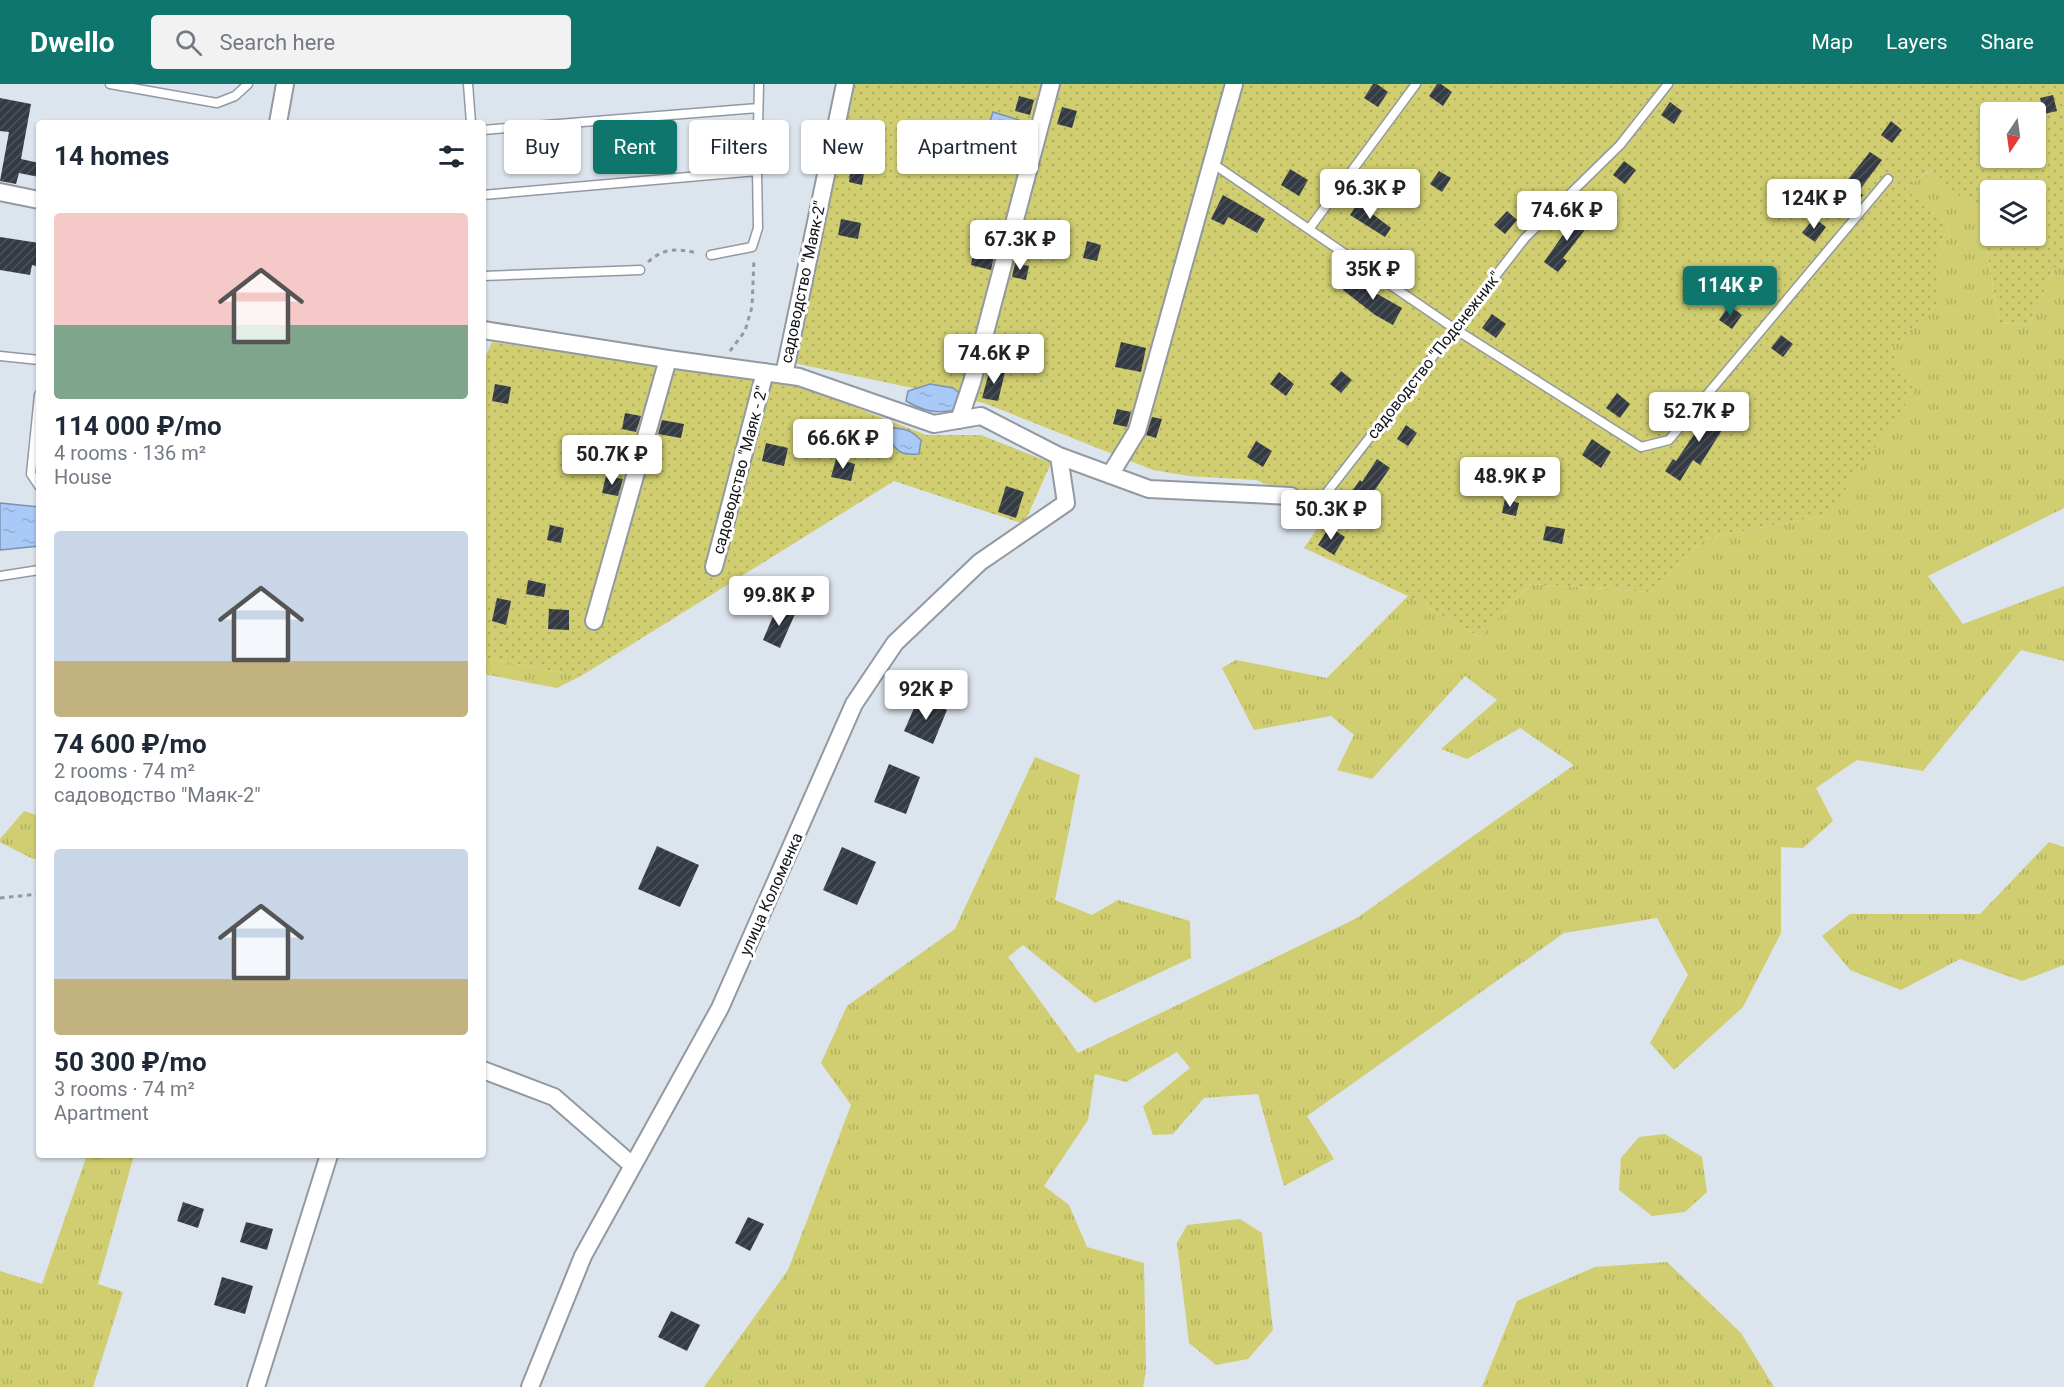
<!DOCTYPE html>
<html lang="en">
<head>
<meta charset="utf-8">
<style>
  body { margin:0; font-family:Roboto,sans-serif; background:#f2f2f3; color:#1f2937; height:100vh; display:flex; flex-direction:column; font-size:22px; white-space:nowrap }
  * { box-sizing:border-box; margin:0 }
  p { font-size:20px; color:#747a83 }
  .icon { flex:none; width:33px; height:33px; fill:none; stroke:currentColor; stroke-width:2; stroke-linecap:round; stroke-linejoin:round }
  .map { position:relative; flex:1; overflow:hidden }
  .sheet { position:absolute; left:36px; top:36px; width:450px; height:1038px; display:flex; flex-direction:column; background:#fff; border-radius:6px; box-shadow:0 2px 4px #0004 }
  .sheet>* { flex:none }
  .banner { position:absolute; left:504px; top:36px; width:570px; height:54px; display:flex; gap:12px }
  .needle { width:39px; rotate:193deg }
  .controls { position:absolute; left:1980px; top:18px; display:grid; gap:12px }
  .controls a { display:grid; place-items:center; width:66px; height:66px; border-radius:6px; background:#fff; box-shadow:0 2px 4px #0004; font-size:30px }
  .price { position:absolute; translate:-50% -51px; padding:0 14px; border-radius:6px; background:#fff; color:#222; font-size:20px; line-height:39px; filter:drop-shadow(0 2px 3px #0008) }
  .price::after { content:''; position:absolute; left:50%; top:36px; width:18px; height:14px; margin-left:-9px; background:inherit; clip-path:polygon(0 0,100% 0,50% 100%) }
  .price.active { background:#0f766e; color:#fff }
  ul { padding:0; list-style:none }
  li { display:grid; align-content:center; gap:12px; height:318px; padding:0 18px }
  li span { display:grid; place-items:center; height:186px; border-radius:6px; color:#555 }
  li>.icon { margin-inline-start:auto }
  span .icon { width:108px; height:108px; fill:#fffc; stroke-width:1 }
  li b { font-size:26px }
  h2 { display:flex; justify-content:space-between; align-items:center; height:72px; padding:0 18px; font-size:26px }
  .tag { padding:0 21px; border-radius:6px; background:#fff; box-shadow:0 2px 4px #0004; font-size:21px; line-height:54px }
  .tag.active { background:#0f766e; color:#fff }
  header { display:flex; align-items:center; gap:36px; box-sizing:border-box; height:84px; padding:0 30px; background:#0f766e; color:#fff }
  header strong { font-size:28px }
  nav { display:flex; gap:33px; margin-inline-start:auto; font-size:21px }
  .search { width:420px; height:54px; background:#f2f2f3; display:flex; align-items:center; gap:15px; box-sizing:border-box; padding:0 21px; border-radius:6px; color:#747a83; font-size:22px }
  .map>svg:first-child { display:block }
</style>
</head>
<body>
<header>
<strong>Dwello</strong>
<div class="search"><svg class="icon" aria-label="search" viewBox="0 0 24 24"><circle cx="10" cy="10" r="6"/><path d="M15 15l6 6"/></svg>Search here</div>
<nav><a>Map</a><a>Layers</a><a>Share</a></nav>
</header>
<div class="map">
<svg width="2064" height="1303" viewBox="0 0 2064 1303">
  <defs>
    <pattern id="grass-tufts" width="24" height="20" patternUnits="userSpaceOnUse" patternTransform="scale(1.5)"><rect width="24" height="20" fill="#d0ce70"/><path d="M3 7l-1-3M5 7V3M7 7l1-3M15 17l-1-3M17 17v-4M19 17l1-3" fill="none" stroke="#b2b060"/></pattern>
    <pattern id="garden-dots" width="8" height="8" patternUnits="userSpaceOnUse" patternTransform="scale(1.5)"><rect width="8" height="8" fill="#d0ce70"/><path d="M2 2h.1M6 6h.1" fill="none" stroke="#b2b060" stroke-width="1.8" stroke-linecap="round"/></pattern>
    <pattern id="water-ripples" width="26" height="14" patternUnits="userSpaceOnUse" patternTransform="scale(1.5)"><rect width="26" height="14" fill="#a9c9f7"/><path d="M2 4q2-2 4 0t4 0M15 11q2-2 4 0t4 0" fill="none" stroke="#90acd3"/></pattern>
    <pattern id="building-hatch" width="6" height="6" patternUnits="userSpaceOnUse" patternTransform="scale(1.5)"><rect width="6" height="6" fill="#353b43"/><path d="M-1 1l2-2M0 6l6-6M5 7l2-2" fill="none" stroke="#4f545b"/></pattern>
  </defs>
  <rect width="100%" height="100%" fill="#dce4ee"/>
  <!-- grass -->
  <path fill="url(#grass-tufts)" d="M1929,87l52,42 18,110 30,2 26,-58 9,-1v242l-136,68 35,48 101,-38v75l-43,-11 -98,121 -66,-11 -41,28 17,33 -30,27 -22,-1v86l-38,74 -69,63 -24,-27 38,-68 -31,-57 -93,15 -257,183 27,43 -50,27 -26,-92 -54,4 -31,36 -20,1 -10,-29 47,-38 -13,-16 -51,30 -31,-8 -7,46 -44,66 25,19 18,42 57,16 2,108 -3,16h-439l84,-117 63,-165 -30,-42 26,-57 108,-77 80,-172 45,18 -25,125 37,15 26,-15 72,21 1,37 -96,45 -72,-58 -15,12 70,96 279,-135 217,-153 -54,-37 -53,31 -26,-10 56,-49 -32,-24 -93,103 -35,-9 17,-35 -23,-19 -77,14 -32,-62 14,-8 91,18 81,-82 72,41 51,-53 121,8 54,-54 121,-23 63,-165 50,-51v-53l9,-22 -45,-35z
    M483,574l98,18 -24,12 -74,-14z
    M24,727l15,5v43h-6l-33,-17v-3z
    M2049,758l15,5v118l-42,16 -62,-22 -59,31 -51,-20 -28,-34 28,-22h130z
    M1665,1050l37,23 5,35 -22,20 -33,4 -33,-26 2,-32 18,-21z
    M87,1071h47l-36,129 25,8 -30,95h-93v-116l42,13z
    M1240,1135l22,14 11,97 -25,29 -32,6 -27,-22 -12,-100 10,-18z
    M1667,1178l74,71 33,54h-292l35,-86 78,-34z"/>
  <!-- garden -->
  <path fill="url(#garden-dots)" fill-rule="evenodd" d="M847,0h1217v182l-9,1 -26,58 -30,-2 -18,-110 -53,-42 -23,18 44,35 -9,22v54l-50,50 25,41 -88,124 -121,23 -54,54 -121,-8 -51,53 -72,-41 -104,-48 26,-39 -74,-29 -67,-4 -36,-6 -169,-67 -200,-42zM1990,28h46v46h-46zM1990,106h46v46h-46z
    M492,258l309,44 125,49h55l70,28 -27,61 -130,-43 -313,195 -98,-18v-296z"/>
  <!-- water -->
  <path fill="url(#water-ripples)" stroke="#7b92b4" stroke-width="1.5" d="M993,28l26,8 6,4 -1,10 -8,2 -6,9 -9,2 -12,-3 -4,-7z
    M930,300l23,4 9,7 -6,15c-20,4 -33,1 -50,-9l2,-10z
    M892,344c13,0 20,3 29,12l-2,14c-18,1 -21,-1 -31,-16z
    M0,419l39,4v39l-39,4z"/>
  <!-- building -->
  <path fill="url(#building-hatch)" d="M1373,0h4l11,8 -10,15 -14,-9z
    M1437,0h4l11,8 -9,14 -14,-10z
    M2053,11l4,16 -13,3 -4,-16z
    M1019,12l15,4 -4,15 -15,-4z
    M0,14l31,6 -10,55 18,4v14l-20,-4 -3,11 -16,-3 9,-49 -9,-1z
    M1670,18l12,9 -8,13 -13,-9z
    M1062,23l15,4 -5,17 -15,-4z
    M1891,37l11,9 -10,13 -11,-8z
    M855,51l15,3 -8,47 -13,-3z
    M1870,68l12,8 -24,32 5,3 -12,16 -18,-13z
    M1624,77l12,9 -11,14 -12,-9z
    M1290,85l18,11 -9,16 -18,-11z
    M1439,87l12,7 -9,14 -12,-8z
    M1223,111l42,24 -8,14 -29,-16 -4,8 -13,-6z
    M1358,119l33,25 -6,9 -35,-22z
    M1507,127l10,9 -12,14 -11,-9z
    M1579,128l12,10 -28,36 4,3 -9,11 -14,-10z
    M1814,134l12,9 -11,15 -13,-9z
    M841,135l20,4 -3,16 -20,-4z
    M0,153l39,6v24l-7,-2 -2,10 -30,-5z
    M1087,157l14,4 -4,16 -14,-3z
    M973,168l21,4 -3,14 -20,-5z
    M1015,179l14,3 -3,14 -14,-3z
    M1353,192l13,10 -1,1 37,21 -9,17 -18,-10 -32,-25z
    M1729,221l13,10 -10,14 -13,-9z
    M1492,230l14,10 -10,14 -14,-10z
    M1781,251l12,9 -10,13 -12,-9z
    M1121,258l25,6 -5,24 -26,-5z
    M990,285l15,3 -7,29 -16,-3z
    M1341,287l11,9 -11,13 -11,-9z
    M1279,288l15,12 -8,12 -16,-12z
    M495,300l16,3 -3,17 -16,-3z
    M1617,309l13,11 -10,14 -14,-10z
    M1711,322l18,13 -29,46 -7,-5 -13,21 -15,-10 8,-12 3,2 28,-41 -2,-1z
    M1117,325l14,3 -4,15 -14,-3z
    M625,329l16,3 -5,16 -14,-3z
    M1152,333l10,2 -6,19 -10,-3z
    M662,336l22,4 -3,14 -23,-4z
    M1406,341l11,8 -9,13 -11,-7z
    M1592,355l19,13 -10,16 -19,-13z
    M1256,357l16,10 -9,16 -16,-10z
    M766,359l22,5 -4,18 -22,-5z
    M836,375l19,5 -4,17 -20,-4z
    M1377,375l13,9 -16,23 2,1 -12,17 -16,-12 12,-17 2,2z
    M606,392l17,3 -5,17 -16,-3z
    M1006,402l18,6 -8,26 -18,-6z
    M1505,415l14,4 -3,13 -14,-3z
    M550,441l14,3 -3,15 -14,-3z
    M1546,442l19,3 -3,15 -19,-4z
    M1329,443l16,10 -11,18 -16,-10z
    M528,496l18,4 -2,13 -18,-3z
    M497,514l14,3 -5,24 -14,-4z
    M777,523l18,7 -15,34 -17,-8z
    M549,525l20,1v20l-21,-1z
    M919,613l28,13 -14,34 -29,-13z
    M889,680l31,13 -14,37 -32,-12z
    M657,762l42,19 -19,42 -42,-18z
    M842,763l34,15 -19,43 -34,-15z
    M183,1118l21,7 -6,19 -21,-7z
    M748,1133l16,7 -14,27 -15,-8z
    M246,1138l27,7 -6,21 -27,-8z
    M222,1193l31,9 -8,28 -31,-9z
    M671,1227l29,14 -13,26 -29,-14z"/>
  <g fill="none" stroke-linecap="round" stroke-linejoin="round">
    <defs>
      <path id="lane" d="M110,0l107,19 18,-7 13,-12
        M468,0l3,39
        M483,46l275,-22
        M1212,79l243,166 186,118 28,-7 219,-261
        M483,111l274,-24
        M1309,145l107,-145
        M711,171l41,-8 6,-19 -1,-57 2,-87
        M483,192l157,-6
        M0,272l39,4
        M39,311l-8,79 8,12
        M1291,412l30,4 204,-262 95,-93 48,-61
        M0,492l39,-6"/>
      <path id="street" d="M278,39l7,-39
        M0,108l39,8
        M483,246l185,29 131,18 135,47 47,-8 78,40 90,33 142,7
        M784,291l61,-291
        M959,336l13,-38 79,-298
        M1110,391l27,-44 97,-347
        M714,483l51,-195
        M594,537l74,-262
        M483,986l71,27 78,68
        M256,1303l73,-232
        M530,1303l53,-131 137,-248 134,-304 41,-61 85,-81 86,-59 -7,-47"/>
    </defs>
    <!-- lane casing -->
    <use href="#lane" stroke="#9299a2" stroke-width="11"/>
    <!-- street casing -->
    <use href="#street" stroke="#9299a2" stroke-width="20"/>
    <!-- path -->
    <path stroke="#9399a1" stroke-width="3" stroke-dasharray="4.5 4.5" stroke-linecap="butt" d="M648,178c17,-15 29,-13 50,-9
      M730,267l15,-20 7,-24 2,-48
      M0,814l39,-4"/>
    <!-- lane -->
    <use href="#lane" stroke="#fff" stroke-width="8"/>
    <!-- street -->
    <use href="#street" stroke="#fff" stroke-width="16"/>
  </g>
  <g text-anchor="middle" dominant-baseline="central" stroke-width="6" stroke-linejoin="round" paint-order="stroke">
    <!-- street labels -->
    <g font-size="16" fill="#111317" stroke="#fff">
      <text transform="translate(803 198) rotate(-78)">садоводство "Маяк-2"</text>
      <text transform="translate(1434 271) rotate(-52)">садоводство "Подснежник"</text>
      <text transform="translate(740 386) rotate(-75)">садоводство "Маяк - 2"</text>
      <text transform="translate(771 810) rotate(-66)">улица Коломенка</text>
    </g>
  </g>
</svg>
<div class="controls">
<a><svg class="needle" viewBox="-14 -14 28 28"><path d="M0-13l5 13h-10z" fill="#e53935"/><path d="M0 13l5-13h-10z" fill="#747a83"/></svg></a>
<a><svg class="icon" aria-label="layers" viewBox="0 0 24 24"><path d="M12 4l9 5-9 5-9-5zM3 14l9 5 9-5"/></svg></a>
</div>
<b class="price" style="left:1370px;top:136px">96.3K ₽</b>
<b class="price" style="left:1814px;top:146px">124K ₽</b>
<b class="price" style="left:1567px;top:158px">74.6K ₽</b>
<b class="price" style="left:1020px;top:187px">67.3K ₽</b>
<b class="price" style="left:1373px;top:217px">35K ₽</b>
<b class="price active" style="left:1730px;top:233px">114K ₽</b>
<b class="price" style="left:994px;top:301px">74.6K ₽</b>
<b class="price" style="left:1699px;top:359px">52.7K ₽</b>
<b class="price" style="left:843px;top:386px">66.6K ₽</b>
<b class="price" style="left:612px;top:402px">50.7K ₽</b>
<b class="price" style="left:1510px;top:424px">48.9K ₽</b>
<b class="price" style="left:1331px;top:457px">50.3K ₽</b>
<b class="price" style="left:779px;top:543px">99.8K ₽</b>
<b class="price" style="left:926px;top:637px">92K ₽</b>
<div class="banner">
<a class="tag">Buy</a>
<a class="tag active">Rent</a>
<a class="tag">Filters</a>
<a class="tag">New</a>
<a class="tag">Apartment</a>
</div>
<section class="sheet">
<h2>14 homes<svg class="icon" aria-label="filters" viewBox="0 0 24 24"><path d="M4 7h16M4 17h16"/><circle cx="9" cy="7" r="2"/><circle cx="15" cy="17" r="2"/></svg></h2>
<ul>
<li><span style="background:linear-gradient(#f6c9c9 60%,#7fa58c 0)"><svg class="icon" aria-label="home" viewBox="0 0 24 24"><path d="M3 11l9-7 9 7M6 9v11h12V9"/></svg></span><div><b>114 000 ₽/mo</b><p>4 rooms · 136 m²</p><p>House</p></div></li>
<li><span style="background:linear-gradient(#c9d6e8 70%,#c2b280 0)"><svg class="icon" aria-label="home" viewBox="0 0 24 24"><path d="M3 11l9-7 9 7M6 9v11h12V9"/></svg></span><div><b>74 600 ₽/mo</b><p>2 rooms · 74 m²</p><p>садоводство &quot;Маяк-2&quot;</p></div></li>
<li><span style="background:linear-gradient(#c9d6e8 70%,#c2b280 0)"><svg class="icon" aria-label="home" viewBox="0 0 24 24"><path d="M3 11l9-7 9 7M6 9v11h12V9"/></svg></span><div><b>50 300 ₽/mo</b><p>3 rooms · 74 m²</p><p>Apartment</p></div></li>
</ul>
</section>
</div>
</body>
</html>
